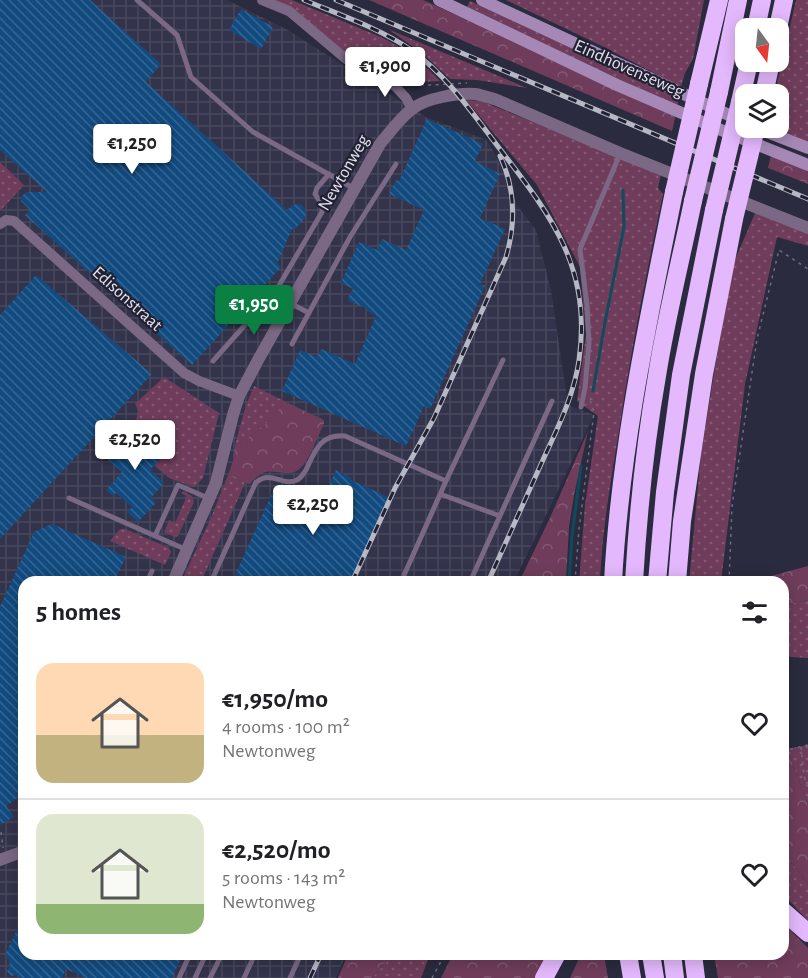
<!DOCTYPE html>
<html lang="en">
<head>
<meta charset="utf-8">
<style>
  body { margin:0; font-family:"Alegreya Sans",sans-serif; background:#f2f2f2; color:#202124; height:100vh; display:flex; flex-direction:column; font-size:22px; white-space:nowrap }
  * { box-sizing:border-box; margin:0 }
  p { font-size:20px; color:#757577 }
  .icon { flex:none; width:33px; height:33px; fill:none; stroke:currentColor; stroke-width:2; stroke-linecap:round; stroke-linejoin:round }
  .map { position:relative; flex:1; overflow:hidden }
  .details { position:absolute; left:18px; top:576px; width:771px; height:384px; display:flex; flex-direction:column; background:#fff; border-radius:18px; box-shadow:0 3px 15px #0003 }
  .details>* { flex:none }
  .needle { width:39px; rotate:165deg }
  .tools { position:absolute; left:735px; top:18px; display:grid; gap:12px }
  .tools a { display:grid; place-items:center; width:54px; height:54px; border-radius:12px; background:#fff; box-shadow:0 3px 15px #0003; font-size:30px }
  .price { position:absolute; translate:-50% -51px; padding:0 14px; border-radius:6px; background:#fff; color:#222; font-size:20px; line-height:39px; filter:drop-shadow(0 2px 3px #0008) }
  .price::after { content:''; position:absolute; left:50%; top:36px; width:18px; height:14px; margin-left:-9px; background:inherit; clip-path:polygon(0 0,100% 0,50% 100%) }
  .price.active { background:#0b8043; color:#fff }
  ul { padding:0; list-style:none }
  li { display:flex; align-items:center; gap:18px; height:150px; padding:0 18px }
  li+li { border-top:2px solid #e0e0e0 }
  li span { display:grid; place-items:center; flex:none; width:168px; height:120px; border-radius:18px; color:#555 }
  li>.icon { margin-inline-start:auto }
  span .icon { width:72px; height:72px; fill:#fffc; stroke-width:1 }
  li b { font-size:26px }
  h2 { display:flex; justify-content:space-between; align-items:center; height:72px; padding:0 18px; font-size:26px }
  .map>svg:first-child { display:block }
</style>
</head>
<body>
<div class="map">
<svg width="808" height="978" viewBox="0 0 808 978">
  <defs>
    <pattern id="industrial-grid" width="8" height="8" patternUnits="userSpaceOnUse" patternTransform="scale(1.5)"><rect width="8" height="8" fill="#33344c"/><path d="M0 4h8M4 0v8" fill="none" stroke="#46485d"/></pattern>
    <pattern id="grass-dots" width="8" height="8" patternUnits="userSpaceOnUse" patternTransform="scale(1.5)"><rect width="8" height="8" fill="#6f3d5b"/><path d="M2 2h.1M6 6h.1" fill="none" stroke="#835973" stroke-width="1.8" stroke-linecap="round"/></pattern>
    <pattern id="forest-crowns" width="20" height="18" patternUnits="userSpaceOnUse" patternTransform="scale(1.5)"><rect width="20" height="18" fill="#6f3d5b"/><path d="M2 6a3 3 0 1 1 6 0M12 15a3 3 0 1 1 6 0" fill="none" stroke="#835973"/></pattern>
    <pattern id="building-back-hatch" width="6" height="6" patternUnits="userSpaceOnUse" patternTransform="scale(1.5)"><rect width="6" height="6" fill="#124b80"/><path d="M-1 5l2 2M0 0l6 6M5-1l2 2" fill="none" stroke="#346592"/></pattern>
  </defs>
  <rect width="100%" height="100%" fill="#2a2b3e"/>
  <!-- industrial -->
  <path fill="url(#industrial-grid)" d="M0,0h227l59,29 140,88 61,23 22,40 7,24 20,26 15,60 17,115 26,10 -80,167h-490v372h322l-10,24h-336z"/>
  <!-- grass -->
  <path fill="url(#grass-dots)" d="M270,0h22l89,37 22,12 25,20 12,12c-15,1 -28,1 -42,-3 -42,-10 -92,-53 -128,-78z
    M506,0h198l-11,59 -8,14 -4,14 -81,-42z
    M796,0h12v142l-34,-14h4v-34h-1l-1,-6z
    M470,1l209,97 -2,8 -211,-97z
    M388,29l139,59 -50,-8 -27,-1 -27,-25z
    M466,100l15,1 180,73 -3,14 5,6c-17,81 -33,161 -45,243 -8,48 -16,96 -18,145h-21l6,-77 13,-89 -21,-15 9,-67 -6,-67 -43,-82z
    M0,162l24,23 -24,26z
    M756,211l52,22v13l-31,-9 -32,147 -24,198h-32l12,-128 15,-93 18,-99z
    M164,377l55,36 -16,65 -9,9 -25,-9 -15,-13 11,-10 -34,-32 5,-4 3,-8 -4,-7z
    M254,386l34,17 -5,2 -22,24 -26,17c5,-21 10,-40 19,-60z
    M228,475l17,8 -44,99h-20l30,-64z
    M183,491l9,5 2,6 -16,34 -3,1 -11,-5 5,-12 6,3 12,-27 -6,-3z
    M120,529h5l44,19 2,4 -6,13 -55,-24z
    M808,600v58l-17,-1 -8,-4v-48z
    M808,745v60l-21,-56z
    M783,851l25,33v37l-25,-27z
    M390,954h40l-9,24h-49l14,-16z"/>
  <!-- forest -->
  <path fill="url(#forest-crowns)" d="M369,0h54l253,114 -4,17z
    M771,155l37,15v14l-40,-16z
    M288,403l36,17v3c-5,11 -16,41 -26,47 -11,8 -26,-3 -37,4 -4,2 -8,6 -11,10l-5,-1 -17,-8 5,-14 2,-15 26,-17 22,-24z
    M588,431l-14,64 -5,32 -3,55h-47l30,-62z
    M808,566v34l-25,5v-23h-28l1,-2z
    M787,749l21,56v79l-25,-33v-101z
    M783,923l25,25v30h-90l-4,-24h69z
    M348,954h42l-4,8 -14,16h-34z
    M453,954h97l-13,24h-96z
    M581,954h23l4,24h-38z"/>
  <g fill="none" stroke-linecap="round" stroke-linejoin="round">
    <!-- stream -->
    <path stroke="#104b5b" stroke-width="3" d="M593,391l12,-69 19,-95 -1,-37
      M569,582l3,-46 9,-70"/>
  </g>
  <!-- building -->
  <path fill="url(#building-back-hatch)" d="M0,0h90l71,64 -15,18 141,128 6,-5 4,-1 5,1 3,4 1,4 -1,5 -9,10 -4,1 -15,35 4,3 -89,98 -167,-150 5,-5 -9,-9v-4l3,-3 4,-2h19l-47,-42z
    M241,9l32,18 -12,22 -32,-19z
    M427,119l56,25 -8,17 25,13 -20,44 25,11 -25,55 5,2 -55,123 -6,-3 -18,40 -124,-55 18,-41 17,7 4,-8 34,15 21,-48 -9,-5v-2l-18,-8 -1,-3 5,-9 -12,-6 18,-41 18,8 5,-11 24,11 18,-40 -35,-16 7,-14 3,1z
    M36,275l116,99 -152,165v-224z
    M132,424l33,30 -15,16 14,13 -13,15 5,5 -18,19 -11,-10 5,-5 -16,-14 -3,3 -7,-6 16,-18 -19,-17z
    M336,470l14,7 1,3 37,17 -38,85h-118l42,-93 45,20z
    M52,524l74,33 -12,25h-90v211l-18,13 8,11 -14,8v-218l34,-75z
    M24,915v39h159l-11,24h-86l-20,-9 -4,9h-41l-5,-3 -5,1 -4,-4 3,-8 -4,-11z"/>
  <g fill="none" stroke-linecap="round" stroke-linejoin="round">
    <!-- path -->
    <path stroke="#6c6d7e" stroke-width="1.5" stroke-dasharray="3 4.5" stroke-linecap="butt" d="M406,82l13,3h14l34,-2
      M575,582l4,-53 15,-117 -4,-12
      M729,582l3,-76 25,-167 22,-89 29,19
      M801,747l3,29 4,12
      M783,751l25,-6
      M1,832l2,16
      M432,978l13,-24"/>
    <!-- service -->
    <path stroke="#7a6884" stroke-width="5" d="M137,0l40,35 14,42 62,55 102,57
      M290,303l19,10
      M259,310l22,9
      M292,344l58,-107 46,-73
      M213,361l64,-72 45,-77v-7l-7,-11 2,-6 12,-14
      M581,407l4,-19 4,-45 -2,-38 -7,-56 40,-95
      M440,494l60,22
      M69,498l118,52
      M155,536l23,-51 30,13
      M147,582l5,-11
      M211,582l45,-100c1,0 6,-4 8,-4 11,-3 22,8 33,2 4,-2 6,-6 9,-10 9,-19 14,-36 39,-34l101,45
      M401,582l45,-101 57,-121
      M470,582l82,-181
      M179,978l11,-24
      M195,978l11,-24
      M210,978l12,-24
      M244,978l11,-24
      M290,978l11,-24"/>
    <!-- minor -->
    <path stroke="#7a6884" stroke-width="10" d="M262,0l27,11 57,48 50,28 10,11 6,11
      M0,224l6,-4 8,1 170,152 15,8 40,15"/>
    <!-- tertiary -->
    <path stroke="#7a6884" stroke-width="12" d="M173,582l43,-99 17,-68 6,-19 19,-36 122,-216c10,-12 19,-25 32,-35 14,-11 45,-16 63,-15 7,1 15,4 22,6l123,53 188,75
      M0,860l24,-9"/>
    <!-- secondary -->
    <path stroke="#a588b5" stroke-width="12" d="M439,0l178,85 104,45 87,35
      M482,0l264,123
      M757,128l51,20"/>
    <!-- motorway -->
    <path stroke="#e4b8fd" stroke-width="18" d="M756,28l6,-28
      M778,28l6,-28
      M699,84l20,-84
      M719,92l19,-92
      M764,94l7,-32
      M740,102l9,-40
      M613,582c7,-132 35,-261 61,-390
      M634,582c4,-69 11,-138 23,-206 9,-58 24,-117 36,-175
      M657,582l8,-90 16,-117 33,-165
      M677,582l5,-61 22,-147 30,-155
      M783,911l25,22
      M628,954l4,24
      M651,954l4,24
      M672,954l3,24
      M693,954l3,24
      M544,978l13,-24"/>
    <defs>
      <path id="rail" d="M304,0c36,15 75,28 107,50 34,24 57,57 82,90 54,71 100,124 86,220 -5,36 -22,69 -37,102 -18,40 -36,80 -54,120
        M336,0l472,199
        M352,582l43,-94 39,-70 72,-161c10,-34 9,-69 -6,-101
        M310,978l11,-24"/>
    </defs>
    <!-- rail casing -->
    <use href="#rail" stroke="#b7b8c5" stroke-width="5"/>
    <!-- rail -->
    <use href="#rail" stroke="#212133" stroke-width="3" stroke-dasharray="9" stroke-linecap="butt"/>
    <!-- motorway-bridge -->
    <path stroke="#e4b8fd" stroke-width="18" d="M674,192l25,-108
      M693,201l26,-109
      M714,210l26,-108
      M734,219l22,-91"/>
  </g>
  <g text-anchor="middle" dominant-baseline="central" stroke-width="4.5" stroke-linejoin="round" paint-order="stroke">
    <!-- street labels -->
    <g font-size="18" fill="#e2e3ef" stroke="#212133">
      <text transform="translate(629 69) rotate(24)">Eindhovenseweg</text>
      <text transform="translate(344 173) rotate(-60)">Newtonweg</text>
      <text transform="translate(127 299) rotate(42)">Edisonstraat</text>
    </g>
  </g>
</svg>
<div class="tools">
<a><svg class="needle" viewBox="-14 -14 28 28"><path d="M0-13l5 13h-10z" fill="#e53935"/><path d="M0 13l5-13h-10z" fill="#757577"/></svg></a>
<a><svg class="icon" aria-label="layers" viewBox="0 0 24 24"><path d="M12 4l9 5-9 5-9-5zM3 14l9 5 9-5"/></svg></a>
</div>
<b class="price" style="left:385px;top:98px">€1,900</b>
<b class="price" style="left:132px;top:175px">€1,250</b>
<b class="price active" style="left:254px;top:336px">€1,950</b>
<b class="price" style="left:135px;top:471px">€2,520</b>
<b class="price" style="left:313px;top:536px">€2,250</b>
<section class="details">
<h2>5 homes<svg class="icon" aria-label="filters" viewBox="0 0 24 24"><path d="M4 7h16M4 17h16"/><circle cx="9" cy="7" r="2"/><circle cx="15" cy="17" r="2"/></svg></h2>
<ul>
<li><span style="background:linear-gradient(#ffd9b3 60%,#c2b280 0)"><svg class="icon" aria-label="home" viewBox="0 0 24 24"><path d="M3 11l9-7 9 7M6 9v11h12V9"/></svg></span><div><b>€1,950/mo</b><p>4 rooms · 100 m²</p><p>Newtonweg</p></div><svg class="icon" aria-label="heart" viewBox="0 0 24 24"><path d="M12 20l-8-8c-3-5 5-10 8-4 3-6 11-1 8 4z"/></svg></li>
<li><span style="background:linear-gradient(#dfe7d0 75%,#8fb573 0)"><svg class="icon" aria-label="home" viewBox="0 0 24 24"><path d="M3 11l9-7 9 7M6 9v11h12V9"/></svg></span><div><b>€2,520/mo</b><p>5 rooms · 143 m²</p><p>Newtonweg</p></div><svg class="icon" aria-label="heart" viewBox="0 0 24 24"><path d="M12 20l-8-8c-3-5 5-10 8-4 3-6 11-1 8 4z"/></svg></li>
</ul>
</section>
</div>
</body>
</html>
